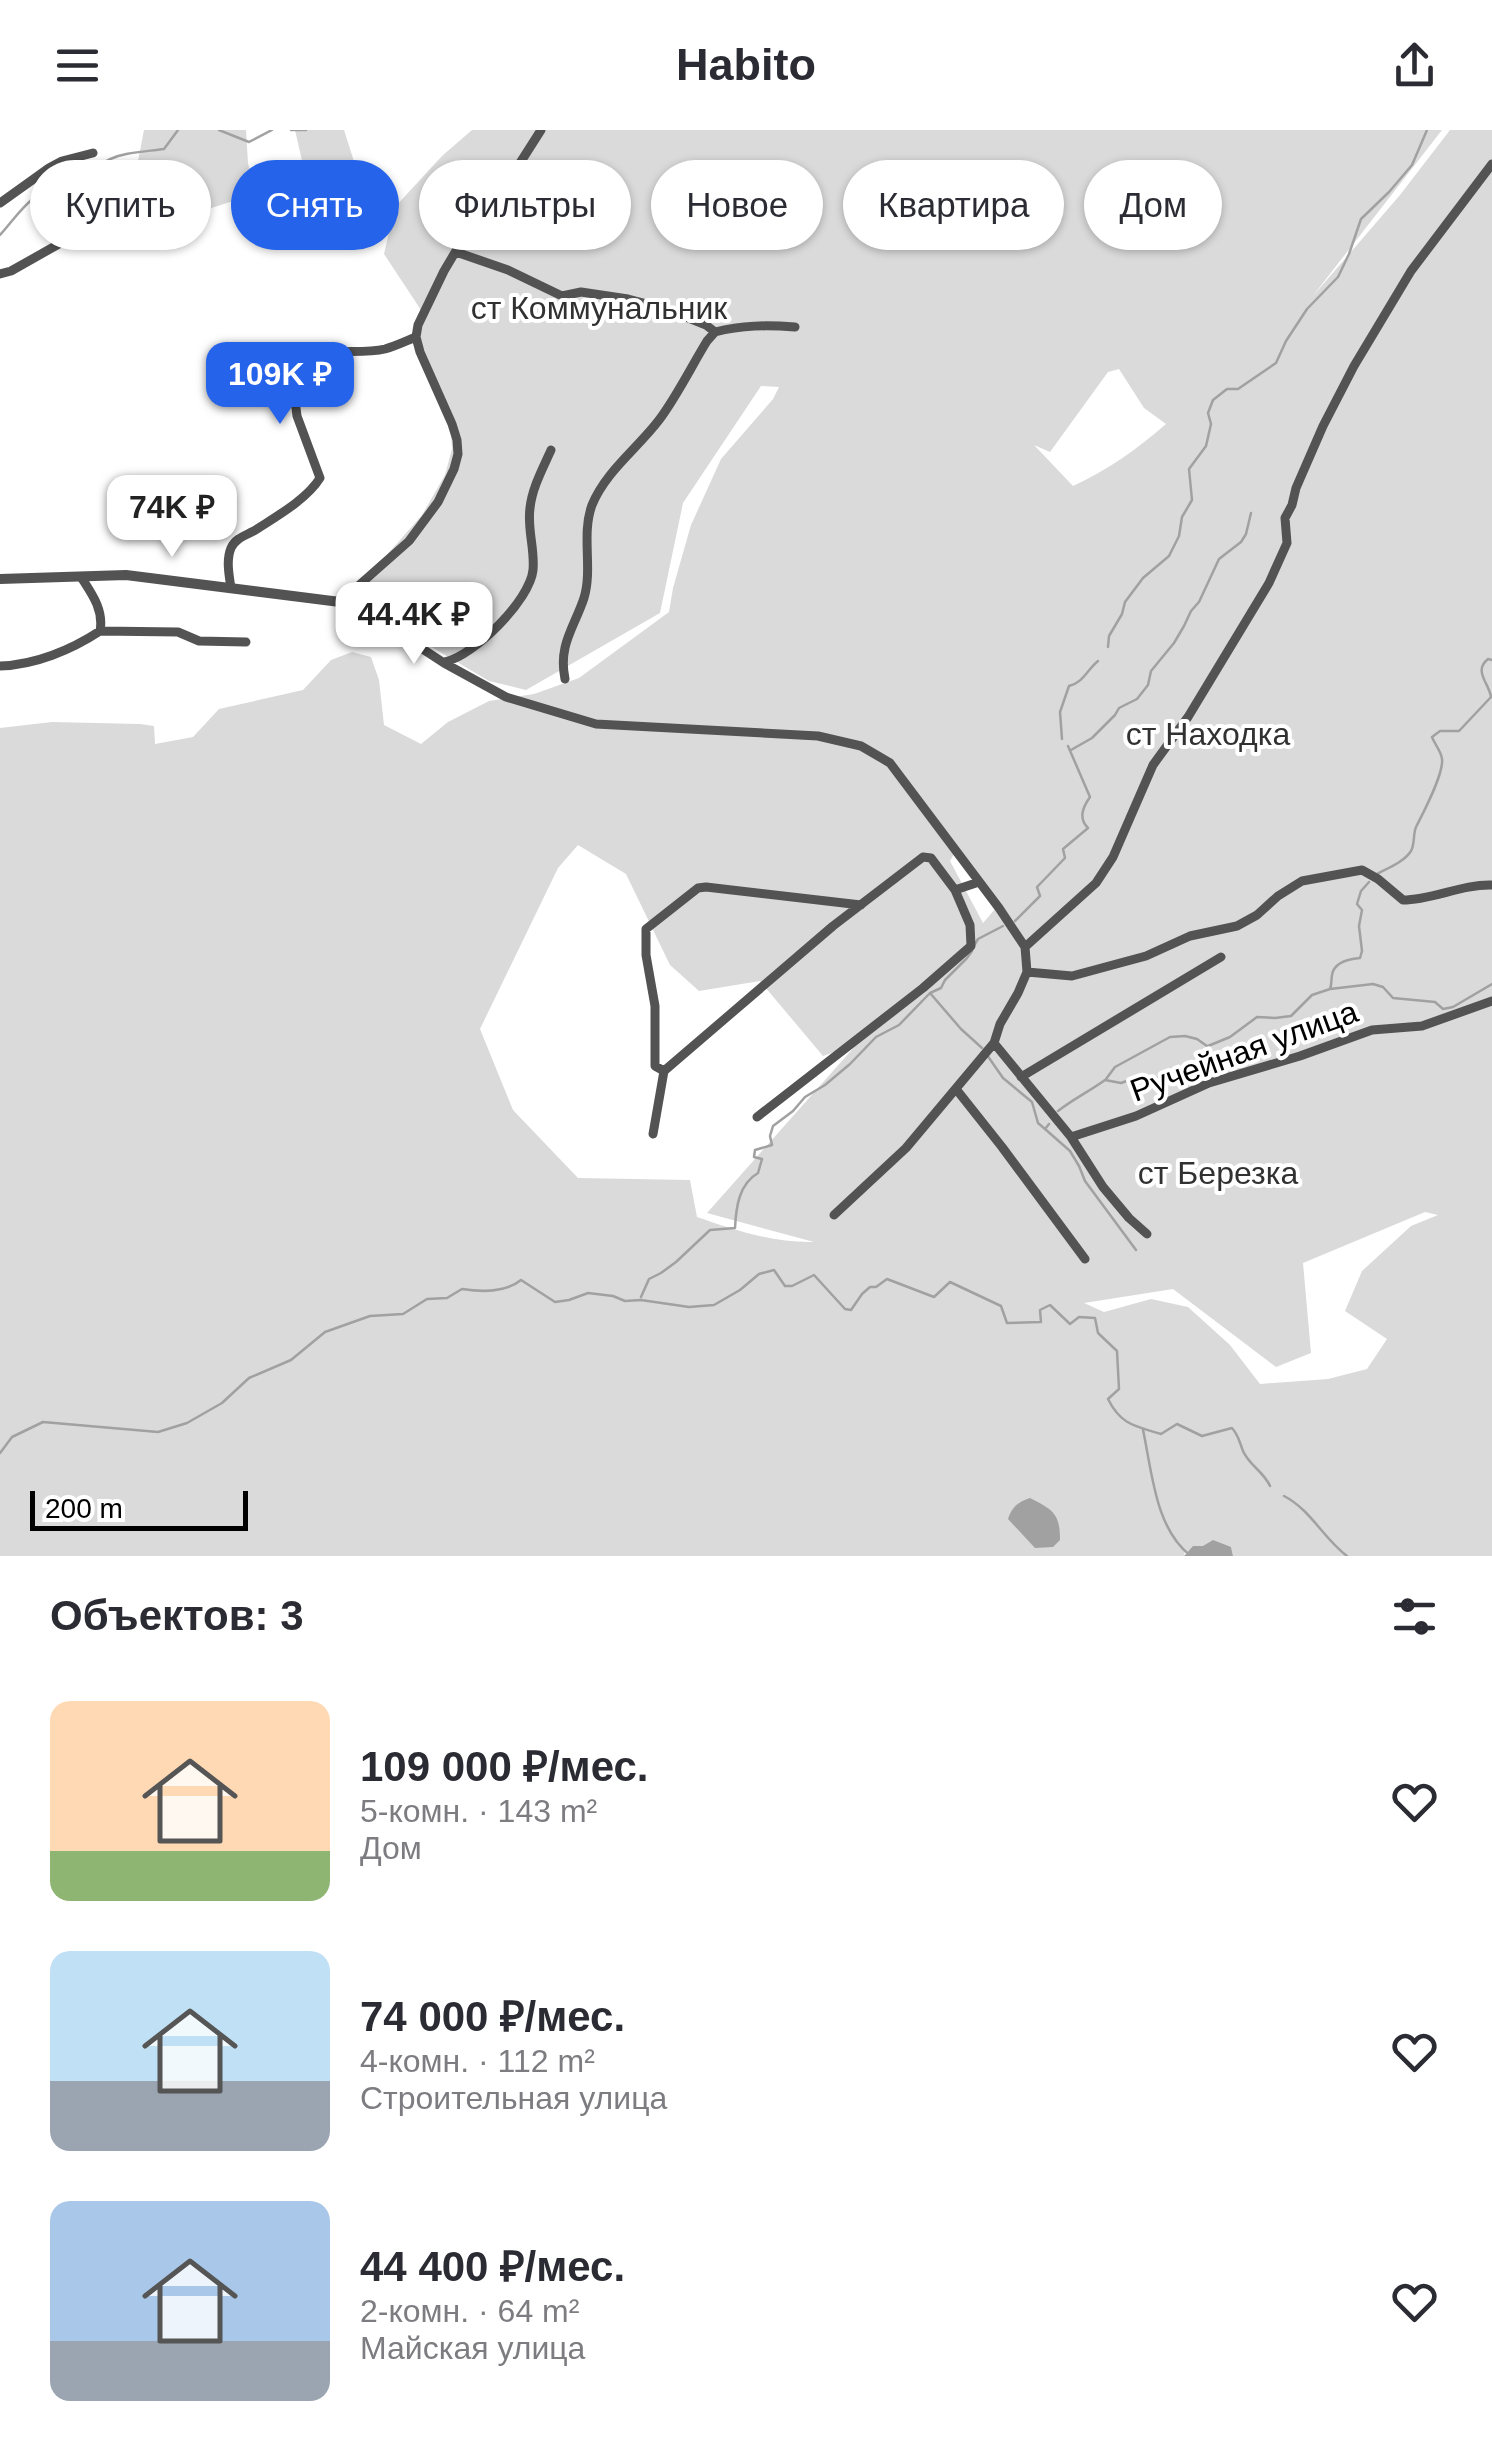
<!DOCTYPE html>
<html lang="ru">
<head>
<meta charset="utf-8">
<style>
  body { margin:0; font-family:Helvetica,sans-serif; background:#f7f7f7; color:#2b2b33; height:100vh; display:flex; flex-direction:column; font-size:38px; white-space:nowrap }
  * { box-sizing:border-box; margin:0 }
  p { font-size:32px; color:#7c7c81 }
  .icon { flex:none; width:55px; height:55px; fill:none; stroke:currentColor; stroke-width:2; stroke-linecap:round; stroke-linejoin:round }
  .map { position:relative; height:1426px; overflow:hidden }
  .panel { display:flex; flex-direction:column; background:#fff; flex:1 }
  .panel>* { flex:none }
  .banner { position:absolute; left:30px; top:30px; width:1432px; height:90px; display:flex; gap:20px }
  .scale { position:absolute; left:30px; bottom:25px; width:218px; box-sizing:border-box; padding-left:10px; border:5px solid #000; border-top:0; font-size:28px; line-height:35px; white-space:nowrap; color:#000; -webkit-text-stroke:8px #fff; paint-order:stroke }
  .price { position:absolute; translate:-50% -85px; padding:0 22px; border-radius:20px; background:#fff; color:#222; font-size:32px; line-height:65px; filter:drop-shadow(0 2px 5px #0008) }
  .price::after { content:''; position:absolute; left:50%; top:60px; width:30px; height:22px; margin-left:-15px; background:inherit; clip-path:polygon(0 0,100% 0,50% 100%) }
  .price.on { background:#2563eb; color:#fff }
  ul { padding:0; list-style:none }
  li { display:flex; align-items:center; gap:30px; height:250px; padding:0 50px }
  li span { display:grid; place-items:center; flex:none; width:280px; height:200px; border-radius:20px; color:#555 }
  li>.icon { margin-inline-start:auto }
  span .icon { width:120px; height:120px; fill:#fffc; stroke-width:1 }
  li b { font-size:42px }
  h2 { display:flex; justify-content:space-between; align-items:center; height:120px; padding:0 50px; font-size:42px }
  .pill { padding:0 35px; border-radius:45px; background:#fff; box-shadow:0 2px 8px #0004; font-size:35px; line-height:90px }
  .pill.on { background:#2563eb; color:#fff }
  header { display:flex; justify-content:space-between; align-items:center; height:130px; padding:0 50px; background:#fff; font-size:45px; font-weight:600 }
  .map>svg:first-child { display:block }
</style>
</head>
<body>
<header><svg class="icon" aria-label="menu" viewBox="0 0 24 24"><path d="M4 6h16M4 12h16M4 18h16"/></svg>Habito<svg class="icon" aria-label="share" viewBox="0 0 24 24"><path d="M12 15V3M7 8l5-5 5 5M5 13v7h14v-7"/></svg></header>
<div class="map">
<svg width="1492" height="1426" viewBox="0 0 1492 1426">
  <rect width="100%" height="100%" fill="#fff"/>
  <!-- green -->
  <path fill="#dadada" fill-rule="evenodd" d="M144,0h102l2,33 7,31 -87,28 -32,21 2,-82z
    M295,0h49l15,47 -18,24 -28,8z
    M472,0h970l-130,167 88,-102 50,-65h42v1426h-259l-2,-9 -28,-1 -18,6 -1,4h-1184v-828l52,-6 88,2 14,2 1,18 38,-7 26,-28 84,-19 28,-30 21,-8 19,5 8,23 5,45 37,19 27,-22 41,-21 45,-7 45,-16 90,-66 4,-24 18,-63 30,-66 52,-60 6,-12 -18,-1 -78,117 -23,110 -134,77 -37,-9 -54,-32 -52,-35 -29,-14 31,-43 37,-42 23,-40 7,-26 -1,-17 -37,-92 7,-30 -37,-56 11,-47 47,-51zM1119,239l25,39 22,16c-29,25 -58,46 -93,62l-39,-41 16,7 58,-80zM578,715l48,29 44,91 29,26 61,-10 63,75 34,-12 -150,169 107,29c-42,1 -79,-12 -117,-25l-7,-37 -112,-2 -65,-68 -33,-81 78,-161zM954,724l41,55 -12,14 -33,-62zM1425,1082l13,3 -27,11 -49,45 -17,40 42,28 -20,30 -39,10 -68,5 -30,-39 -42,-38 -37,-8 -47,13 -20,-9 89,-14 103,78 35,-14 -8,-90z"/>
  <!-- water -->
  <path fill="#a1a1a1" d="M1030,1368c23,12 30,15 30,42l-7,7 -18,1 -27,-29c4,-12 10,-17 22,-21z
    M1213,1410l18,7 2,9h-49l9,-10h10z"/>
  <g fill="none" stroke-linecap="round" stroke-linejoin="round">
    <!-- stream -->
    <path stroke="#a1a1a1" stroke-width="2.5" d="M219,0l30,12 23,-12
      M291,0h15
      M0,105c22,-25 30,-42 64,-51l10,6c34,-38 42,-35 90,-41l14,-19
      M1108,517l1,-11 13,-22 3,-12 18,-24 26,-22 10,-20 3,-19 10,-17 -3,-31 17,-23 5,-22 -3,-11 5,-13 14,-11h11l38,-26 10,-22 21,-32 31,-32 11,-23 12,-35 28,-27 23,-27 15,-35
      M1062,609l-2,-27 9,-26c15,-4 17,-15 29,-25
      M1071,620l21,-12 23,-23 4,-7 18,-9 11,-14 3,-14 23,-28 10,-17 7,-15 8,-9 20,-43 22,-17 5,-8 5,-21
      M1377,744c11,-6 27,-12 34,-23 4,-7 2,-17 5,-24 7,-14 28,-53 26,-68 -1,-8 -7,-14 -10,-22l8,-6h19l32,-34c-2,-14 -18,-26 -3,-38l4,1
      M1015,791l25,-25 -3,-9 28,-29 -2,-9 25,-21c-10,-10 -5,-21 2,-31l-22,-51
      M975,814l3,-5 25,-13
      M1330,859l43,-5 10,3 10,11 42,4 8,7 10,-2 39,-23
      M930,863l31,36 21,19
      M987,925l16,23 29,24 6,21 7,6 4,-5
      M1106,949l9,-12 55,-30 15,-1 12,3 10,7
      M1058,981c15,-12 32,-20 47,-31l16,3 17,-6 9,5 18,-7 17,5 11,-8 15,-26 22,-9 27,-20 18,1 16,-2 21,-21 18,-6c2,-5 1,-9 2,-14 2,-13 16,-16 28,-17l2,-7 -3,-25 3,-16 -5,-6 4,-13 8,-9
      M1045,999l25,22 9,15 6,15 51,69
      M641,1167l8,-18 12,-6 15,-11 34,-32 25,-2c1,-21 4,-44 23,-55l4,-14 -8,-2 1,-7 17,-5 -2,-9 3,-10 20,-15 12,-14 20,-12 25,-21 26,-27 23,-12 31,-32 11,-5 4,-8 22,-22 5,-7
      M1143,1300c9,41 12,99 48,126
      M0,1323l12,-16 31,-15 115,10 29,-9 35,-20 27,-25 42,-18 34,-28 45,-16 33,-2 24,-15 20,-1 15,-9c20,3 43,4 59,-9l34,22 14,-2 19,-7 25,3 12,5 16,-1 48,7 25,-2 26,-15 19,-16 15,-4 11,16h7l22,-11 31,34 6,1 11,-16 8,-7h6l11,-8 47,18 16,-15 51,24 6,17 34,-1 -1,-12 10,-5 20,19 9,-7 16,1 3,15 19,18 2,38 -11,10c13,26 27,27 53,35l16,-10 25,12 30,-8c7,8 7,13 11,23 6,14 21,21 27,35
      M1284,1366c27,14 39,42 63,60"/>
    <!-- minor -->
    <path stroke="#535353" stroke-width="9" d="M541,0l-21,33 -54,71 -22,37 -26,54 -2,12 4,15 32,72 5,16 1,14 -4,15 -16,33 -29,39 -69,61 38,18 66,43 62,34 90,27 222,12 43,10 29,17 109,145 26,39 2,25 -9,21 -18,31 -6,19 -88,105 -72,67
      M0,73l49,-35 13,-7 31,-8
      M456,122l52,18 54,26 19,-4 47,7 38,10 40,16 9,7c27,-7 52,-7 80,-5
      M0,144l11,-3 78,-44
      M231,458c-2,-13 -5,-28 0,-40 5,-11 17,-13 26,-19 20,-13 50,-30 63,-51l-23,-62 -3,-24 3,-27c24,-21 59,-9 88,-16 11,-3 21,-8 31,-12
      M100,501l78,1 21,9 47,1
      M445,532c30,-7 85,-62 88,-92 2,-21 -6,-41 -3,-62 2,-20 13,-40 21,-58
      M0,536c35,-1 71,-16 100,-35 4,-21 -8,-37 -19,-54
      M565,549c-7,-34 9,-51 19,-81 9,-30 -3,-63 8,-93 14,-34 45,-56 67,-85 18,-24 32,-53 48,-79l8,-9
      M1025,817l71,-64 17,-26 40,-92 35,-48 81,-134 18,-40 -2,-25 7,-13 4,-17 27,-62 31,-60 57,-95 81,-107
      M1027,842l45,4 74,-20 44,-20 47,-10 20,-11 21,-19 24,-15 60,-11 16,9 25,21c29,0 59,-16 89,-15
      M994,913l77,94 32,50 26,31 18,16
      M664,941l-9,-5v-60l-9,-51v-26l52,-41 8,-1 155,18
      M1021,947l200,-120
      M956,959l46,58 83,112
      M757,987l166,-129 48,-42 -1,-21 -15,-35
      M653,1004l11,-63 169,-145 90,-69 8,1 24,32 24,-8
      M1071,1007l65,-21 73,-33 91,-27 72,-26 50,-4 70,-25"/>
    <!-- tertiary -->
    <path stroke="#535353" stroke-width="10" d="M0,449l126,-4 214,27"/>
  </g>
  <g text-anchor="middle" dominant-baseline="central" stroke-width="8" stroke-linejoin="round" paint-order="stroke">
    <!-- park labels -->
    <g font-size="32" fill="#313131" stroke="#fff">
      <text x="599" y="178">ст Коммунальник</text>
      <text x="1208" y="604">ст Находка</text>
      <text x="1218" y="1043">ст Березка</text>
    </g>
    <!-- street labels -->
    <g font-size="32" fill="#000" stroke="#fff">
      <text transform="translate(1244 921) rotate(-20)">Ручейная улица</text>
    </g>
  </g>
</svg>
<div class="scale">200 m</div>
<b class="price on" style="left:280px;top:297px">109K ₽</b>
<b class="price" style="left:172px;top:430px">74K ₽</b>
<b class="price" style="left:414px;top:537px">44.4K ₽</b>
<div class="banner">
<a class="pill">Купить</a>
<a class="pill on">Снять</a>
<a class="pill">Фильтры</a>
<a class="pill">Новое</a>
<a class="pill">Квартира</a>
<a class="pill">Дом</a>
</div>
</div>
<section class="panel">
<h2>Объектов: 3<svg class="icon" aria-label="filters" viewBox="0 0 24 24"><path d="M4 7h16M4 17h16"/><circle cx="9" cy="7" r="2"/><circle cx="15" cy="17" r="2"/></svg></h2>
<ul>
<li><span style="background:linear-gradient(#ffd9b3 75%,#8fb573 0)"><svg class="icon" aria-label="home" viewBox="0 0 24 24"><path d="M3 11l9-7 9 7M6 9v11h12V9"/></svg></span><div><b>109 000 ₽/мес.</b><p>5-комн. · 143 m²</p><p>Дом</p></div><svg class="icon" aria-label="heart" viewBox="0 0 24 24"><path d="M12 20l-8-8c-3-5 5-10 8-4 3-6 11-1 8 4z"/></svg></li>
<li><span style="background:linear-gradient(#bfe0f5 65%,#9aa5b1 0)"><svg class="icon" aria-label="home" viewBox="0 0 24 24"><path d="M3 11l9-7 9 7M6 9v11h12V9"/></svg></span><div><b>74 000 ₽/мес.</b><p>4-комн. · 112 m²</p><p>Строительная улица</p></div><svg class="icon" aria-label="heart" viewBox="0 0 24 24"><path d="M12 20l-8-8c-3-5 5-10 8-4 3-6 11-1 8 4z"/></svg></li>
<li><span style="background:linear-gradient(#a9c7e8 70%,#9aa5b1 0)"><svg class="icon" aria-label="home" viewBox="0 0 24 24"><path d="M3 11l9-7 9 7M6 9v11h12V9"/></svg></span><div><b>44 400 ₽/мес.</b><p>2-комн. · 64 m²</p><p>Майская улица</p></div><svg class="icon" aria-label="heart" viewBox="0 0 24 24"><path d="M12 20l-8-8c-3-5 5-10 8-4 3-6 11-1 8 4z"/></svg></li>
</ul>
</section>
</body>
</html>
